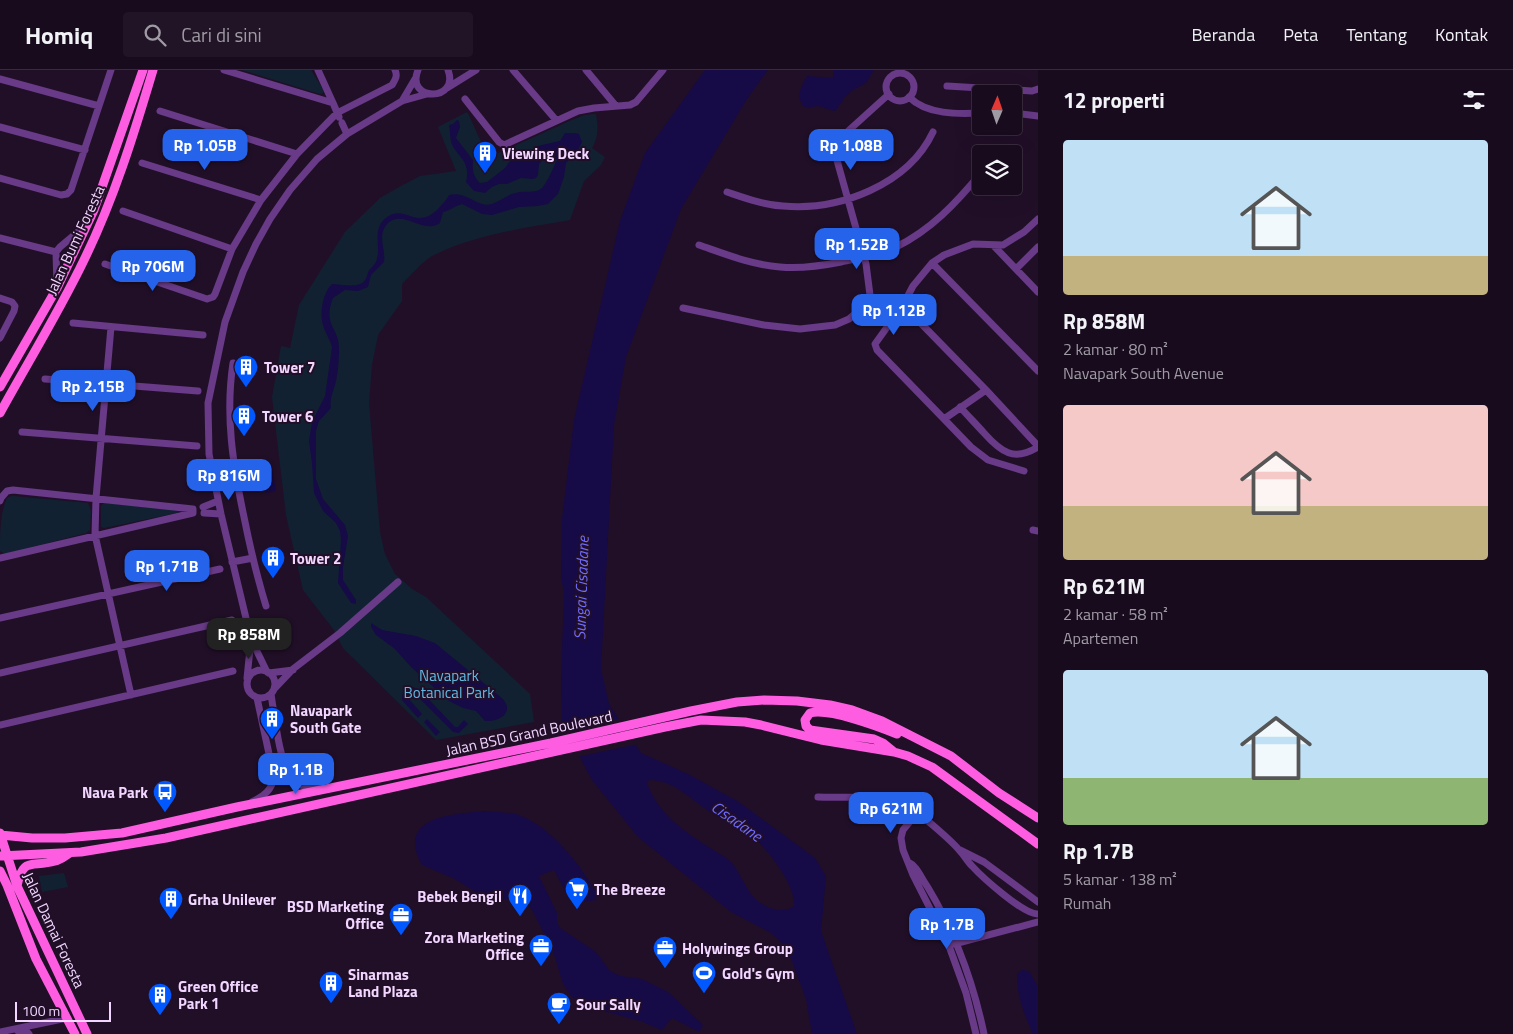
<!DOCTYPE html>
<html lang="id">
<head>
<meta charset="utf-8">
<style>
  body { margin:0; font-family:"Titillium Web",sans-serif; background:#221427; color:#f1f3f6; height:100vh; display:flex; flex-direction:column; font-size:19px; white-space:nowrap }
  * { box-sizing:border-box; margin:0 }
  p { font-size:16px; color:#9f9ba4 }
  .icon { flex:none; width:28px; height:28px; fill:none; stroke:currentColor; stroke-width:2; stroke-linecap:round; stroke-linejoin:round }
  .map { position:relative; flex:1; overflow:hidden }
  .side { display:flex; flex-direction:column; background:#190b1e; width:475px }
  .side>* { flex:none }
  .needle { width:32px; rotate:2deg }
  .fabs { position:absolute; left:972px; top:15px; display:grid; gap:10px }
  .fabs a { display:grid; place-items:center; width:50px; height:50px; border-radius:5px; background:#190b1e; box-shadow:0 5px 20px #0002,0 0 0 1px #372b3c; font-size:25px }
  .scale { position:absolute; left:15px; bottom:12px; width:96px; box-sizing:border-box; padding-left:5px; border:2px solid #f2d6ff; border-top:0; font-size:14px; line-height:18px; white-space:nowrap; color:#f2d6ff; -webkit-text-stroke:4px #210f28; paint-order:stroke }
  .price { position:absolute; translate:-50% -42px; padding:0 11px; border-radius:10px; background:#2563eb; color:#fff; font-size:16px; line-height:32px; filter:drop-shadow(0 1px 2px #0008) }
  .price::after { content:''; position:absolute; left:50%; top:30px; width:15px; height:11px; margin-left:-8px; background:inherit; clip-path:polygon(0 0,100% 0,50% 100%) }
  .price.on { background:#222; color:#fff }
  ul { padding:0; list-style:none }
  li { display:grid; align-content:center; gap:10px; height:265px; padding:0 25px }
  li span { display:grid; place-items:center; height:155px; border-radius:5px; color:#555 }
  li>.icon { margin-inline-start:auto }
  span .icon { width:90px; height:90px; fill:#fffc; stroke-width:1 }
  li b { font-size:21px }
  h2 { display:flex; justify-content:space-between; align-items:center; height:60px; padding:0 25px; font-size:21px }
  header { display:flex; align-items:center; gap:30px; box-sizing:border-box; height:70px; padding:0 25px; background:#190b1e; border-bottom:1px solid #372b3c }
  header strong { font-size:24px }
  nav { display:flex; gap:28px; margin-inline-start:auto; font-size:18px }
  .search { width:350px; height:45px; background:#221427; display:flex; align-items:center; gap:12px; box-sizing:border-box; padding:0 18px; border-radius:5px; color:#9f9ba4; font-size:19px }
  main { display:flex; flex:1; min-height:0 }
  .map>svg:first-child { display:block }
</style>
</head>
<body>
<header>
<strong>Homiq</strong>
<div class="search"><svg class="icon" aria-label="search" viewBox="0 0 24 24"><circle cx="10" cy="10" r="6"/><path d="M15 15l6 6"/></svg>Cari di sini</div>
<nav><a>Beranda</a><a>Peta</a><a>Tentang</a><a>Kontak</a></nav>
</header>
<main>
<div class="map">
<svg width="1038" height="964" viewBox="0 0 1038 964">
  <rect width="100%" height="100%" fill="#210f28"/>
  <!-- green -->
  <path fill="#122132" d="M242,0h69l13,21 -1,2 -3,1z
    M467,42c8,13 13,36 27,43l78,-35 13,-5 11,-1c2,12 3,23 -4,34l13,9 -4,8 -17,16 -14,39c-45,8 -92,14 -134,34 -13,6 -24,20 -34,30v17l-24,34 -6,30 -3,38 11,129 5,22 10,20 17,15 14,8 104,97 4,28 -98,18 -93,-92 -9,-18 -31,-40 -17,-75 -14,-118 9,-51 9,2 9,-43 46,-73 35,-34 21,-12 19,-10 36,-5 -18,-44z
    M13,426l75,7 3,8 -1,19 -4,3 -80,21 -6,-3c0,-15 0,-43 8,-54z
    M104,433l73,7 2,1 -2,2 -73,15 -3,-1v-21z
    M64,803l4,14 -26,5 -3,-16z"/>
  <!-- water -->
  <path fill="#160a47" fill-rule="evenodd" d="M705,0h63l-21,29 -66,110 -55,148 -12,68 -13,244 8,35 32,49 47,21 51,28 76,56 11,18 -5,55 36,103h-45l-6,-35 -19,-51 -16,-15 -40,-21 -93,-75 -46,-57 -30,-56 -1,-43 3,-88 -3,-15 1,-59 12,-99 46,-199 25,-68zM650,710c24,1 38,17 57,30 13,9 28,12 41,22 16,13 48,52 46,74 -8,7 -23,4 -32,-2 -15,-8 -20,-31 -32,-43 -7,-6 -16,-10 -23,-15 -26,-17 -49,-33 -60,-63z
    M834,0h40l-8,13 -13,7 -8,7 -8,12 -3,2 -16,-5 -10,2 -5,-2c-7,-11 -2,-19 4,-30l26,2z
    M457,50l2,1 1,6 -4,11 17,22c-1,10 0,16 7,23l7,-1 18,-14 4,-6 3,-2 14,1 11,-15 23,-5 5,-8h10l4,1 3,8 -5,10 -11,11 -2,14 -6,17 -10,10 -10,2 -19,1 -27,8 -10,-1 -20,-10c-8,2 -12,7 -19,8l-3,11c-18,13 -40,-18 -55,4 -7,10 1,24 -1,35l-13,13 -3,12 -10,4 -13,-1 -12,8c-11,28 7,29 6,52 0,10 -1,22 -3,31 -2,9 -7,18 -5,27l-12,13 -3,10v48l7,20 22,26 3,11 -5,31v13l13,20v4l-5,-1 -13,-20 3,-43 -1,-9 -4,-8 -13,-12 -9,-18 -2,-30 -3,-22 3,-19 13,-26 7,-49c-2,-8 -7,-14 -9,-22 -4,-12 0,-33 9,-41 9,0 28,5 33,-4 3,-4 2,-8 5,-11 18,-14 -3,-38 17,-52 19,-13 28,13 50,-7 4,-5 9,-9 12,-15 14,-3 21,5 33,9 11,4 23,-9 33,-11 9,-3 20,1 27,-5 5,-5 12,-22 15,-28l-5,-2 -8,1 -5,5 -1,11 -2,3 -4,1 -11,-1 -14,6h-8l-7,3 -7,6 -11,-2 -8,-9c5,-23 -9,-24 -15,-40 -1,-5 -1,-12 -2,-17l4,-1z
    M272,398l4,23 -10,2 -5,-24z
    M371,553l11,7 34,6 19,7 68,56c12,14 -5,23 -18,22l-9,-10 -13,-3 -14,-7 -38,-34 -16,-18 -19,-14 -5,-8z
    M413,617l7,3 35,37h3l6,-7 4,4 -9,9 -6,-1 -38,-38 -4,-2 -3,3 1,4 13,15 -4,4 -16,-18c0,-8 3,-12 11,-13z
    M427,649l13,13 -4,4 -12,-14z
    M484,741c11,1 25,1 35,4 33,13 61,49 78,79l-1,6 -10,2 -14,-8 -3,4 -15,-28 -15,6 18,37v9l3,6 36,24 14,19 11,5 21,3 26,13 35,33 -4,7 -27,-14 -10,12 -22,-9 -50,-14 -18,-10 -9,-13 -10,-33 -21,-41 -9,-12 -34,2 -36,-22 -31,-13c-2,-4 -5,-9 -6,-14 -9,-37 45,-37 68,-40z
    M1022,900l7,1 9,16v47h-6c-1,-7 -5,-12 -7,-19 -5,-13 -8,-27 -8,-41z"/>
  <!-- pier -->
  <path fill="#210f28" d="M622,648l16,26 -61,13 -15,-27z"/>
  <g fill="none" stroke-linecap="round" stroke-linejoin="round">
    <!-- minor -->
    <path stroke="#683a87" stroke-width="7" d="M224,0l109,33 6,14
      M318,0l15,33
      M418,0c-13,32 42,32 30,0
      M513,0l43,50
      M586,0l30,36
      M886 17a14 14 0 1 1 28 0a14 14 0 1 1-28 0Z
      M0,9l99,27
      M947,16l85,5 6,-2
      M447,18l29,-18
      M909,27c18,18 49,17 72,16
      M465,29l34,43 5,3 74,-34 16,-3 36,-3 6,-3 27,-32
      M402,31l13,-22
      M160,41l137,43
      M1014,43l24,3
      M342,53l5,11
      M0,57l85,23
      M142,93l119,37
      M0,108l61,17 6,-1 4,-4 40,-120
      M727,122c18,6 37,13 56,14 56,5 125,-21 150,-74
      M123,141l109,38
      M0,168l56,14
      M699,175c26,9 53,20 81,22 21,2 41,-1 61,-5 18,-4 38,-6 55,-15 35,-17 60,-44 85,-74
      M993,175l45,47
      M932,193l106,108
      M105,194l102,35 6,-2 2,-3 17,-45 29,-49 36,-46 40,-41 55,-28c3,-5 6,-9 3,-15
      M1016,199l22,-22
      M57,217l-1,-35 4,-5 25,-21
      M0,228l12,4 3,4 -1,5 -14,27
      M903,235l83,85 52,56
      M683,238l81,17 36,4 35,-4 14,-6 14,-12 6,-6 1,-6 -4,-31 -33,-118 3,-4 53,-48
      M73,253l130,12
      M111,257l-15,171 -1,37 36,160
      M233,293c-8,53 0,102 11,154 6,30 13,60 22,89
      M45,309l153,12
      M986,320l-42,29 -67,-69 -2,-6 28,-39 10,-19 19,-23 12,-8 29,-11 30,1 21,-13 14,-13
      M960,337c8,9 16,17 24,26 17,19 30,29 54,14
      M944,349l27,28 17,13 36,11
      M22,362l175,14
      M211,399l23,-3
      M0,431l1,-3 6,-7 6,-1 180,19v4l-193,45
      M203,437l15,-6
      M204,443l17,1
      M1033,460l5,1
      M232,492l21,-4
      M0,548l220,-49
      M247 614a14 14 0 1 1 28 0a14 14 0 1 1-28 0Z
      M267,602l-16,-33 -30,-125 -12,-60 -1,-51 17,-81 18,-50 13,-28 14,-25 20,-29 27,-31 30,-25 55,-33 25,-7
      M0,603l232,-53
      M269,603l24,-3
      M247,608l4,-39
      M274,619l19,-20 47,-36 58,-51
      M271,624c3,19 9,74 22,86 8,8 20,7 30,7
      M0,655l233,-54
      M818,727c20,1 68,-2 84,5 12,6 49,38 58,49 4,4 7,10 12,15 10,11 52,49 66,48
      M252,732c12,-6 20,-12 22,-25l-17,-79
      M917,743l-14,17 -2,8 2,12 10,25 36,71 17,47 10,41
      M960,780l24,12 54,40
      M908,792c9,4 13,16 19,24 28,46 46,95 57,148
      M954,874l84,-22
      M18,961h8l3,3
      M0,962l67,-14"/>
    <!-- major -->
    <path stroke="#ff5de1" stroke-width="9" d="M0,317l57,-99 37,-78 49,-140
      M0,343c28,-51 59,-101 84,-153 30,-61 50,-126 69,-190
      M894,682l-11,-9 -9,-4 -64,-9 -4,-4 -1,-6 5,-7c19,-5 67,13 87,21
      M0,763l17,53 70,148
      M0,765l32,3h33l57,-5 115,-26 314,-64 140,-32 46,-9 27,-2 33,1 33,4 22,5 30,11 69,35 48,37 39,25
      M0,786l81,-4 85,-14 499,-111 36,-7 44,2 16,3 60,15 73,12 14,4 24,11 106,77
      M0,801l7,14 29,74 39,75
      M17,816c6,-30 15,-18 38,-25 6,-1 10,-5 15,-8"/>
  </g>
  <!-- icons -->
  <defs>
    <symbol id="building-pin" viewBox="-11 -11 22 30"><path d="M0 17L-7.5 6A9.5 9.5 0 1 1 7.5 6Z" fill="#0258ff" stroke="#210f28"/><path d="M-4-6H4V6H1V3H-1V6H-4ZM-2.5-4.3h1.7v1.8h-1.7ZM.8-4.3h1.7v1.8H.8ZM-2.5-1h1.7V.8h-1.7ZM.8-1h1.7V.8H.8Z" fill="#fff"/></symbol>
    <symbol id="bus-pin" viewBox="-11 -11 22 30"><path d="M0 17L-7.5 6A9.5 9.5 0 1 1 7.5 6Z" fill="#0258ff" stroke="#210f28"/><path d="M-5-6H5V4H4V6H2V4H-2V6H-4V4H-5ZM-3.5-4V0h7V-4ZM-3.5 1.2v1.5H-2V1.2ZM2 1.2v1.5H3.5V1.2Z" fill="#fff"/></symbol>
    <symbol id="supermarket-pin" viewBox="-11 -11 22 30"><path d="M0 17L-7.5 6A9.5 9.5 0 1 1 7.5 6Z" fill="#0258ff" stroke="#210f28"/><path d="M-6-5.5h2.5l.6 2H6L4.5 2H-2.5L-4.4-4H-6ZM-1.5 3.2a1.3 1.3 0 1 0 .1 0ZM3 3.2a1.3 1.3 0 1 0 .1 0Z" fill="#fff"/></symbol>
    <symbol id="restaurant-pin" viewBox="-11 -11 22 30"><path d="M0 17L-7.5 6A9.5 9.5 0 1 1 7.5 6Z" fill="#0258ff" stroke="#210f28"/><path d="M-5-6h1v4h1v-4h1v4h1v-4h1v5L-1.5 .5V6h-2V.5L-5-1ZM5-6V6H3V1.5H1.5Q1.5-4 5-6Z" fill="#fff"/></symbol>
    <symbol id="office-pin" viewBox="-11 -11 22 30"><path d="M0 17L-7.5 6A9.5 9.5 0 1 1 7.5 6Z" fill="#0258ff" stroke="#210f28"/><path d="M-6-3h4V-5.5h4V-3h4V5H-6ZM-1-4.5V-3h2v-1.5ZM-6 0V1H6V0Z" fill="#fff"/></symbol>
    <symbol id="stadium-pin" viewBox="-11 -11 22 30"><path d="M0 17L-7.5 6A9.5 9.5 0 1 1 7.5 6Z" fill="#0258ff" stroke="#210f28"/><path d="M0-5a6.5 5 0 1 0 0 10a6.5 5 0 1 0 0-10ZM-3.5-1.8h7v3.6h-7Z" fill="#fff"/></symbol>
    <symbol id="cafe-pin" viewBox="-11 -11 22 30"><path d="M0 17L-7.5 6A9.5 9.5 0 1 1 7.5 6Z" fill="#0258ff" stroke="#210f28"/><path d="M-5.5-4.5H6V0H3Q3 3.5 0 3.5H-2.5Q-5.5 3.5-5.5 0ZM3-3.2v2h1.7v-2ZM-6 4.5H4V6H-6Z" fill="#fff"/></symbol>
  </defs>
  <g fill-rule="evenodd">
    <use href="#building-pin" x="471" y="69" width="28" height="38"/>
    <use href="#building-pin" x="232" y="283" width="28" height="38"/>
    <use href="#building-pin" x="230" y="332" width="28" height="38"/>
    <use href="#building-pin" x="259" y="474" width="28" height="38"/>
    <use href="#building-pin" x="258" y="635" width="28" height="38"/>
    <use href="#bus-pin" x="151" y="708" width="28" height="38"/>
    <use href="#supermarket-pin" x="563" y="805" width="28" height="38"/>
    <use href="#restaurant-pin" x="506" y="812" width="28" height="38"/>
    <use href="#building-pin" x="157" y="815" width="28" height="38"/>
    <use href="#office-pin" x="387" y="831" width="28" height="38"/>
    <use href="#office-pin" x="527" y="862" width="28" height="38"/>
    <use href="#office-pin" x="651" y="864" width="28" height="38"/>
    <use href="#stadium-pin" x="690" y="889" width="28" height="38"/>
    <use href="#building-pin" x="317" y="899" width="28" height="38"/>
    <use href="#building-pin" x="146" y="911" width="28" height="38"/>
    <use href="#cafe-pin" x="545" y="920" width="28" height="38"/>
  </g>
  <g text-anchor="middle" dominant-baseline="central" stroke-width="4" stroke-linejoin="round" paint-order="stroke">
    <!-- poi labels -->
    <g font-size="15" font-weight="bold" fill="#f2d6ff" stroke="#210f28" text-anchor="start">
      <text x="502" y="83">Viewing Deck</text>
      <text x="264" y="297">Tower 7</text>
      <text x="262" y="346">Tower 6</text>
      <text x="290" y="488">Tower 2</text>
      <text x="290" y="640">Navapark<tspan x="290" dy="17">South Gate</tspan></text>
      <text x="148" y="722" text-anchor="end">Nava Park</text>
      <text x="594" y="819">The Breeze</text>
      <text x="502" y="826" text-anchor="end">Bebek Bengil</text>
      <text x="188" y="829">Grha Unilever</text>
      <text x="384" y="836" text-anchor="end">BSD Marketing<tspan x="384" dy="17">Office</tspan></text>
      <text x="524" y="867" text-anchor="end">Zora Marketing<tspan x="524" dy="17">Office</tspan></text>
      <text x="682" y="878">Holywings Group</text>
      <text x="722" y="903">Gold's Gym</text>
      <text x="348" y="904">Sinarmas<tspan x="348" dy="17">Land Plaza</tspan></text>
      <text x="178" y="916">Green Office<tspan x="178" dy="17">Park 1</tspan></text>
      <text x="576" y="934">Sour Sally</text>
    </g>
    <!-- street labels -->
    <g font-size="15" fill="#f2d6ff" stroke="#210f28">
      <text transform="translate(75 170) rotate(-65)">Jalan Bumi Foresta</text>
      <text transform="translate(529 663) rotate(-12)">Jalan BSD Grand Boulevard</text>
      <text transform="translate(54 860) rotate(65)">Jalan Damai Foresta</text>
    </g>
    <!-- park labels -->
    <g font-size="15" fill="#60b9e2" stroke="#210f28">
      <text x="449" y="605">Navapark<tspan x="449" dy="17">Botanical Park</tspan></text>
    </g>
    <!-- water labels -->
    <g font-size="16" font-style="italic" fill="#706cff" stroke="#210f28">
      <text transform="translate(581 518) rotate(-88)">Sungai Cisadane</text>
      <text transform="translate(737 751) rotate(35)">Cisadane</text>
    </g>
  </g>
</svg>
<div class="fabs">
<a><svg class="needle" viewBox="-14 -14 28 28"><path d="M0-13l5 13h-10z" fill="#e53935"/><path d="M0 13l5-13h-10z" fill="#9f9ba4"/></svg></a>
<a><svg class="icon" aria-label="layers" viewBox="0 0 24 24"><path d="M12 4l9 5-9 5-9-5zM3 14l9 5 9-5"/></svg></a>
</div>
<div class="scale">100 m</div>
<b class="price" style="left:205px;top:101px">Rp 1.05B</b>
<b class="price" style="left:851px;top:101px">Rp 1.08B</b>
<b class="price" style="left:857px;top:200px">Rp 1.52B</b>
<b class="price" style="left:153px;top:222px">Rp 706M</b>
<b class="price" style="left:894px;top:266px">Rp 1.12B</b>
<b class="price" style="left:93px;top:342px">Rp 2.15B</b>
<b class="price" style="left:229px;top:431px">Rp 816M</b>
<b class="price" style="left:167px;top:522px">Rp 1.71B</b>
<b class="price on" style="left:249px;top:590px">Rp 858M</b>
<b class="price" style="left:296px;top:725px">Rp 1.1B</b>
<b class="price" style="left:891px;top:764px">Rp 621M</b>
<b class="price" style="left:947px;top:880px">Rp 1.7B</b>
</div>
<section class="side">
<h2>12 properti<svg class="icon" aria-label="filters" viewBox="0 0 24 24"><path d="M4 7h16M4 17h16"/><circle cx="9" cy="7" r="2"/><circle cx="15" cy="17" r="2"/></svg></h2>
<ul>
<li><span style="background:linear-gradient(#bfe0f5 75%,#c2b280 0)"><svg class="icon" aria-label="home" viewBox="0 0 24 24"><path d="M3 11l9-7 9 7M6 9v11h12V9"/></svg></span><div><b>Rp 858M</b><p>2 kamar · 80 m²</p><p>Navapark South Avenue</p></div></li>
<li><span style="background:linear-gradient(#f6c9c9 65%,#c2b280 0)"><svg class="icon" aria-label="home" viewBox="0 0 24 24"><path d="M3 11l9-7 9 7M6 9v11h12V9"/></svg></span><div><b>Rp 621M</b><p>2 kamar · 58 m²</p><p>Apartemen</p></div></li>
<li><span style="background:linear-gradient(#bfe0f5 70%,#8fb573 0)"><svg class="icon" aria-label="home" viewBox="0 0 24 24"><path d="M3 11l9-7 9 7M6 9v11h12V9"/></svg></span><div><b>Rp 1.7B</b><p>5 kamar · 138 m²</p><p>Rumah</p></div></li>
</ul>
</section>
</main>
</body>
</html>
